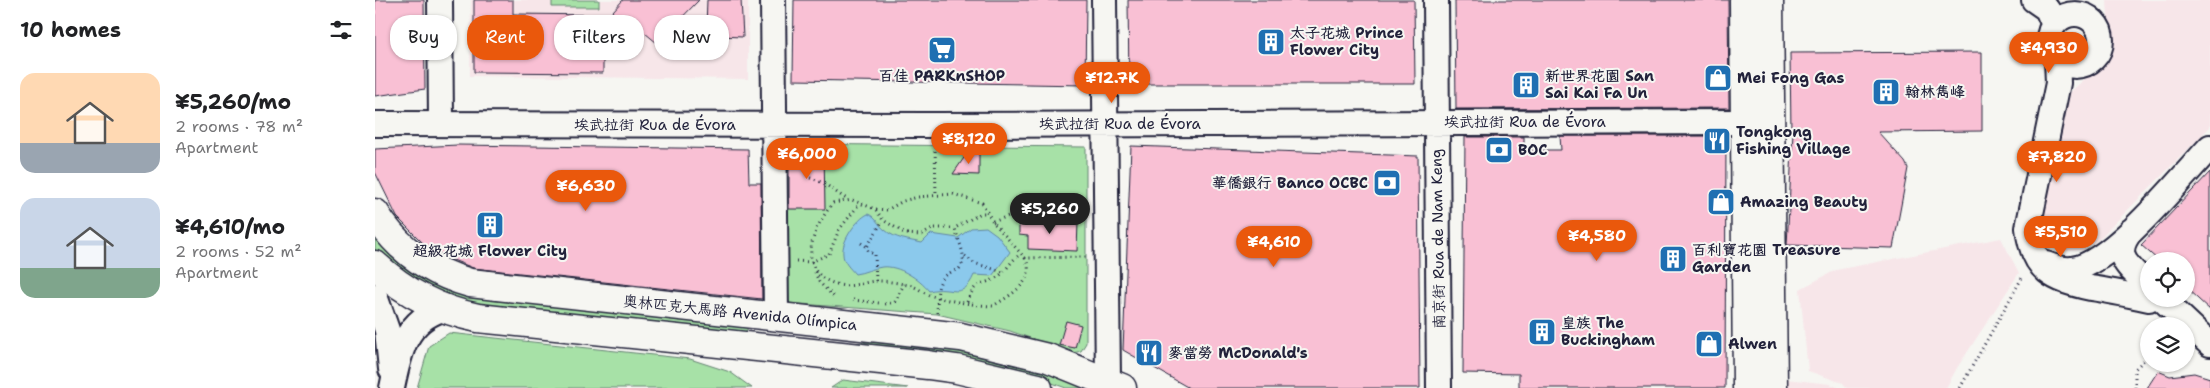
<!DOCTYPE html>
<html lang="en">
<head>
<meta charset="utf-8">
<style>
  body { margin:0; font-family:"Shantell Sans","LXGW WenKai TC",sans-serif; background:#f2f2f2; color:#202124; height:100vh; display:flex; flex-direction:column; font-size:19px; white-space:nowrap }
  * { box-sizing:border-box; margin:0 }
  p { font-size:16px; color:#757577 }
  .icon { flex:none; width:28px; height:28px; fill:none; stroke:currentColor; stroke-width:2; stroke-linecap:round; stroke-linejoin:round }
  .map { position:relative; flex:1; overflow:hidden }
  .sheet { display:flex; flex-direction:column; background:#fff; width:375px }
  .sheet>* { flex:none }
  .hud { position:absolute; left:15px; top:15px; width:475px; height:45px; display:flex; gap:10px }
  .fabs { position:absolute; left:1765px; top:252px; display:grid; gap:10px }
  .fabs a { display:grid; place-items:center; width:55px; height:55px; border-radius:50%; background:#fff; box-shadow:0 1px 4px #0004; font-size:25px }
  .price { position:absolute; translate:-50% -42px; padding:0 11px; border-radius:18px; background:#ea580c; color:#fff; font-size:16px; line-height:32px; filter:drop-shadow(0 1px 2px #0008) }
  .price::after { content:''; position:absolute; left:50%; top:30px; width:15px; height:11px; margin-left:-8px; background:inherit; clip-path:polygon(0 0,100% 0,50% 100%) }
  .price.on { background:#222; color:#fff }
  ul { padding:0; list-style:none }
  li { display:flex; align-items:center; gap:15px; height:125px; padding:0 20px }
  li span { display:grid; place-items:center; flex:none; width:140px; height:100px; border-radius:15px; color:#555 }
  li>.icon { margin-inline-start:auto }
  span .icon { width:60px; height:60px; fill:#fffc; stroke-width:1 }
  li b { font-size:21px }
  h2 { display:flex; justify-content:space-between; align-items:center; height:60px; padding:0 20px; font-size:21px }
  .pill { padding:0 18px; border-radius:20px; background:#fff; box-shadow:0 1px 4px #0004; font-size:18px; line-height:45px }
  .pill.on { background:#ea580c; color:#fff }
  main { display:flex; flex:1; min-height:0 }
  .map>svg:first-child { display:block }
</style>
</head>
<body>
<main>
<section class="sheet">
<h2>10 homes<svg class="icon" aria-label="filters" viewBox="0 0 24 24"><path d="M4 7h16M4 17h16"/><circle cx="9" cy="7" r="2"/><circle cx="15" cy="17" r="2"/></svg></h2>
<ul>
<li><span style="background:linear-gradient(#ffd9b3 70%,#9aa5b1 0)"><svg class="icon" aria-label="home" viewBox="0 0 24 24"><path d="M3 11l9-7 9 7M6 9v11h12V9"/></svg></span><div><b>¥5,260/mo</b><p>2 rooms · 78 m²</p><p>Apartment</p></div></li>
<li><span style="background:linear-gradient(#c9d6e8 70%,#7fa58c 0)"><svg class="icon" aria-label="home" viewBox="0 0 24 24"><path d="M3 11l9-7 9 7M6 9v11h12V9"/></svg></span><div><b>¥4,610/mo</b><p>2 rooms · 52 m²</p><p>Apartment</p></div></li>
</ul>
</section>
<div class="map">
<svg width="1835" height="388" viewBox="0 0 1835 388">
  <rect width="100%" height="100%" fill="#f6f6f2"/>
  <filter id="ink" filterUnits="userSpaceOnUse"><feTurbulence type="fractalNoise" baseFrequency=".02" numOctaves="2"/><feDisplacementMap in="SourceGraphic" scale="10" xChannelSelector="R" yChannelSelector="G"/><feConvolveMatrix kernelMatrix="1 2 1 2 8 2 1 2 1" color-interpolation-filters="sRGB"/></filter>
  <g filter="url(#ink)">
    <!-- built -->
    <path fill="#f7e6e9" d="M96,0h277v79l-278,-3z
      M1732,0h103v127l-111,112 -16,11 -16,1 -13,-6 -9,-14 -2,-21 24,-115 29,-26 14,-17z
      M1626,238l18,35 -62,95 -11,20h-99l-4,-5 -35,-12 -8,-82 36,-19z
      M1411,379l44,5 9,4h-52z"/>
    <!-- green -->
    <path fill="#a7e1a7" stroke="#648271" d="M177,0h47v7h-47z
      M408,144l303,3v196l-5,8 -8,2 -63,-22 -73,-17 -150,-11z
      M0,230l24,28 349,66v4l-3,5 -289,-30 -64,-37 -17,-17z
      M74,333l241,26 40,13 22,16h-335l12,-42z
      M425,338c29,3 56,8 85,2 70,11 140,19 205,48h-24l-47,-17 -221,-28z
      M468,380l65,8h-77z"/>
    <!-- water -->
    <path fill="#8bc9ec" stroke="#6186a5" d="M493,214c8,3 10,11 17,16 10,9 24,10 37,13l9,-9 27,4 13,-10 15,-1 11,8 13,17 -18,24 -18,-1c-12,27 -22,10 -45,16 -10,-12 -30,-26 -47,-24 -9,1 -18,6 -27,7 -5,-6 -12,-12 -12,-20 -2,-13 14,-35 25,-40z"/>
    <!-- building -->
    <path fill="#f9c0d4" stroke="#22223b" d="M0,0h49l1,89 -50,7z
      M99,0h39v14l90,1v58l-129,-1z
      M248,0h76l-42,43 -12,-10 -14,16 -28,-27z
      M332,0h34l2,37 -26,-1 -11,-9z
      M419,0h292l-1,85 -292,-5z
      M753,0h286l1,84h-286z
      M1080,0h273l1,108 -273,1z
      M1607,52v79l-104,1 27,30 3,6 -15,80 -106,-3 6,-113h-2l-1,-79z
      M1185,136h166l-1,252h-206v-14l-56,-1 2,-236h59v13h37z
      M83,145l290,4 1,34h12l1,116 -289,-31 -25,-10 -23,-13 -28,-28 -22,-45v-23z
      M756,146l287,10 2,232h-231l-66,-38z
      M414,151h35l1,58h-36z
      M593,152h11v23l-26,-1z
      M1835,172v138l-24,-22v-27h-27l-18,-16z
      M644,220l59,2 -1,29 -49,-2v-13l-9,-1z
      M691,321l15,4 -6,23 -16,-3z
      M1783,371l12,5 24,-3 16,5v10h-63z"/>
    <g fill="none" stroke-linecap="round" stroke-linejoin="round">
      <defs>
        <path id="minor" d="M65,0l1,123
          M398,0l3,317
          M729,0l4,381
          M1061,0l3,388
          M1659,0l13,9 7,16
          M1674 40a26 26 0 1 1 52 0a26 26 0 1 1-52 0Z
          M1682,59l1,24 -30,145c5,43 25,52 63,60 20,3 39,7 58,11
          M0,124l560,1 810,-3
          M1756,231c-21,25 -1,37 18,55
          M1671,264c8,3 17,6 26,5 39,-4 110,-92 138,-122
          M0,296l12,34 4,39
          M1787,299l48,45
          M17,388c7,-34 13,-68 51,-79"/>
        <path id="major" d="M1369,0l3,388
          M1394,0l4,388
          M0,213c22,36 55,59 95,70l491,54 87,21 74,30
          M0,265c30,28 63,45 103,53l450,47 29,4 81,19"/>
      </defs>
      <!-- minor casing -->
      <use href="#minor" stroke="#22223b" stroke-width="28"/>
      <!-- major casing -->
      <use href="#major" stroke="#22223b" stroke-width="31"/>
      <!-- path -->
      <path stroke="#22223b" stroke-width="3" stroke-dasharray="1 4" stroke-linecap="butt" d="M560,146l1,49
        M435,178c18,5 22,13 37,21
        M501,210l7,10 23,14 16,1 12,-7h21
        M618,222l23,-9h26
        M486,243l6,4
        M590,256l9,7 29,9
        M650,258c13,23 -16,38 -32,48 -21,-1 -44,-5 -64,-11 -7,-3 -13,-9 -21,-10 -9,-2 -20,-4 -30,-4 -13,0 -25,7 -38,4 -47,-11 -28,-56 -7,-82l19,-3 23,9 12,1 16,-9 15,-4 35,-3 29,9 11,19 32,36 61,-1
        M421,261l15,1 18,-8 10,-24 21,-27
        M440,272l4,10 16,16
        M501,281l-1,-27 -6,-2 -2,-5 16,-27
        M478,300l26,3
        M592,302c11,-26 15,-14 32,-26 8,-6 12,-16 22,-22
        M510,304l10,-2 9,-18
        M562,313c1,-23 -3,-36 22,-44 10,-11 -1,-27 -4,-41l26,-15h7
        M1585,388l63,-112
        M1760,388v-19l14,-14"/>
      <!-- minor -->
      <use href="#minor" stroke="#f6f6f2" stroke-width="24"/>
      <!-- major -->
      <use href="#major" stroke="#f6f6f2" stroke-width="28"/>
    </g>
  </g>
  <!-- icons -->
  <defs>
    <symbol id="building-square" viewBox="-11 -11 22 22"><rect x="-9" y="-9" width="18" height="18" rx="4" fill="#1f6fb2" stroke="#f6f6f2"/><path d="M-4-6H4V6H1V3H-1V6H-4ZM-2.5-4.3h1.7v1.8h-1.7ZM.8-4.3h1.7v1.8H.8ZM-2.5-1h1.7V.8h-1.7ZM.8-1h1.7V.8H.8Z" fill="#fff"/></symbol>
    <symbol id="supermarket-square" viewBox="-11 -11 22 22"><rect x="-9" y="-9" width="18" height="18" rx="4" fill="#1f6fb2" stroke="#f6f6f2"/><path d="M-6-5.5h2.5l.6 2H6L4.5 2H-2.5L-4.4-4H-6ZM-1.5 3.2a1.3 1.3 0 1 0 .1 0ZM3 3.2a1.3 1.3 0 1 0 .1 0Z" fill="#fff"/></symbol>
    <symbol id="shop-square" viewBox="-11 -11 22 22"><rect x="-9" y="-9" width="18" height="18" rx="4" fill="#1f6fb2" stroke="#f6f6f2"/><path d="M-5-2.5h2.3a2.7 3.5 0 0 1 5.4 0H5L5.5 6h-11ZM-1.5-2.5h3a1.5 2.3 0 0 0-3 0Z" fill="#fff"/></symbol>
    <symbol id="restaurant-square" viewBox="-11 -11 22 22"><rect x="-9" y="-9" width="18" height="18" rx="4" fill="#1f6fb2" stroke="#f6f6f2"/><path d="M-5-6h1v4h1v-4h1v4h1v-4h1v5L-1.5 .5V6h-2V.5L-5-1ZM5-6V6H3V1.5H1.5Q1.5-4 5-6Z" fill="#fff"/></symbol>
    <symbol id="bank-square" viewBox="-11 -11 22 22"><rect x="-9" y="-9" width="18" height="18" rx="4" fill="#1f6fb2" stroke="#f6f6f2"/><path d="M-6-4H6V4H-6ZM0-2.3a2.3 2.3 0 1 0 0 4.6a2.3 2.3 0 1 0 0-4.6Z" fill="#fff"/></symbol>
  </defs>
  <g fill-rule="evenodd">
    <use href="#building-square" x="880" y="26" width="32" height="32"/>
    <use href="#supermarket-square" x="551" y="34" width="32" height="32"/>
    <use href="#shop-square" x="1327" y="62" width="32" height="32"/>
    <use href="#building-square" x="1135" y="69" width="32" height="32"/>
    <use href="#building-square" x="1495" y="76" width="32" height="32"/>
    <use href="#restaurant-square" x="1326" y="125" width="32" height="32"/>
    <use href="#bank-square" x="1108" y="134" width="32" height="32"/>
    <use href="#bank-square" x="996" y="167" width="32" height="32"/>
    <use href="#shop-square" x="1330" y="186" width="32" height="32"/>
    <use href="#building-square" x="99" y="209" width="32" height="32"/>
    <use href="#building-square" x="1282" y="243" width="32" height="32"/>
    <use href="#building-square" x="1151" y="316" width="32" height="32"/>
    <use href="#shop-square" x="1318" y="328" width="32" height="32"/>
    <use href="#restaurant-square" x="758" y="337" width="32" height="32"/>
  </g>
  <g text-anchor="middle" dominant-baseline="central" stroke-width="4" stroke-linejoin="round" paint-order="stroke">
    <!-- poi labels -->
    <g font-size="15" font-weight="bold" fill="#22223b" stroke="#f6f6f2" text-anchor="start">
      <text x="915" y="33">太子花城 Prince<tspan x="915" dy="17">Flower City</tspan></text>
      <text x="567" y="76" text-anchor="middle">百佳 PARKnSHOP</text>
      <text x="1170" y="76">新世界花園 San<tspan x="1170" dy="17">Sai Kai Fa Un</tspan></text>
      <text x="1362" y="78">Mei Fong Gas</text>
      <text x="1530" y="92">翰林雋峰</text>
      <text x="1361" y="132">Tongkong<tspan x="1361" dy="17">Fishing Village</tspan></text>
      <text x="1143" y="150">BOC</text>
      <text x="993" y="183" text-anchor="end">華僑銀行 Banco OCBC</text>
      <text x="1365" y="202">Amazing Beauty</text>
      <text x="1317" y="250">百利寶花園 Treasure<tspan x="1317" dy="17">Garden</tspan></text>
      <text x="115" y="251" text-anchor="middle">超級花城 Flower City</text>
      <text x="1186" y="323">皇族 The<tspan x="1186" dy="17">Buckingham</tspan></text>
      <text x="1353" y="344">Alwen</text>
      <text x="793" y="353">麥當勞 McDonald's</text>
    </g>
    <!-- street labels -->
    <g font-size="15" fill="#22223b" stroke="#f6f6f2">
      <text x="1150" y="122">埃武拉街 Rua de Évora</text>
      <text x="745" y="124">埃武拉街 Rua de Évora</text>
      <text x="280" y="125">埃武拉街 Rua de Évora</text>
      <text transform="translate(1063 239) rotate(-91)">南京街 Rua de Nam Keng</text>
      <text transform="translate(365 313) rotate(6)">奧林匹克大馬路 Avenida Olímpica</text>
    </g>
  </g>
</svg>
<div class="fabs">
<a><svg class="icon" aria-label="locate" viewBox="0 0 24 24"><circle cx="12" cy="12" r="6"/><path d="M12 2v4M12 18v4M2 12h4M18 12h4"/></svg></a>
<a><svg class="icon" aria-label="layers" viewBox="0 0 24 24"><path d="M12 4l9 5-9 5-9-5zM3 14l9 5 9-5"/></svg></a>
</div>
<b class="price" style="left:1674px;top:74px">¥4,930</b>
<b class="price" style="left:737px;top:104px">¥12.7K</b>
<b class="price" style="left:594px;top:165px">¥8,120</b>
<b class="price" style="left:432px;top:180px">¥6,000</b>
<b class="price" style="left:1682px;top:183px">¥7,820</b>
<b class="price" style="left:211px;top:212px">¥6,630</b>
<b class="price on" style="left:675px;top:235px">¥5,260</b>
<b class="price" style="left:1686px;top:258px">¥5,510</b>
<b class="price" style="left:1222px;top:262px">¥4,580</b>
<b class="price" style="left:899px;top:268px">¥4,610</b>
<div class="hud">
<a class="pill">Buy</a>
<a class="pill on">Rent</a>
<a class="pill">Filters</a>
<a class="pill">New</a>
</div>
</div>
</main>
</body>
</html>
